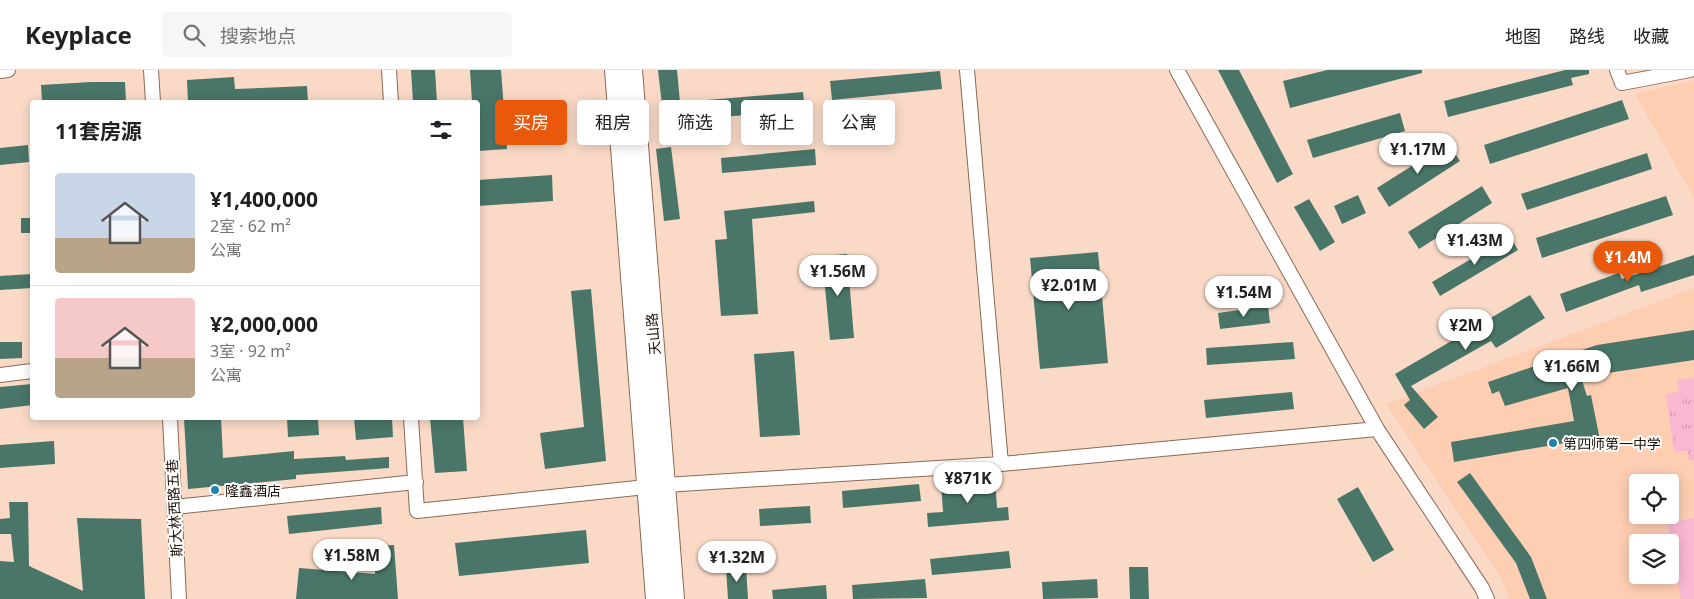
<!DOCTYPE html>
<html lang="zh">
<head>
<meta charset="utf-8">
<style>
  body { margin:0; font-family:"Noto Sans","Noto Sans SC",sans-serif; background:#f6f6f6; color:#202124; height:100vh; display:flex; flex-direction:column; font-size:19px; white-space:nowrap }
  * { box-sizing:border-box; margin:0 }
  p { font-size:16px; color:#757577 }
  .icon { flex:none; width:28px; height:28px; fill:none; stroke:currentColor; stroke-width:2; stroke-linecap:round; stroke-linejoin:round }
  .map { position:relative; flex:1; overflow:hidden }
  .side { position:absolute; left:30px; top:30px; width:450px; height:320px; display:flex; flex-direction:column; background:#fff; border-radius:5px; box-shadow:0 2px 12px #0003 }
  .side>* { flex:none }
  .hud { position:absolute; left:495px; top:30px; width:475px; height:45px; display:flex; gap:10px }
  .controls { position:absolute; left:1629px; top:404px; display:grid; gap:10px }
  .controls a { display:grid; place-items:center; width:50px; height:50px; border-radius:5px; background:#fff; box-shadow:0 2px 12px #0003; font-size:25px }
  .price { position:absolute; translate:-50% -42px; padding:0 11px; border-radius:18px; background:#fff; color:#222; font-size:16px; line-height:32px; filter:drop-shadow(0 1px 2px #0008) }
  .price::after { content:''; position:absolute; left:50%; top:30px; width:15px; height:11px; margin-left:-8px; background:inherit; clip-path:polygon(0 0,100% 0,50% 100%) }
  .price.selected { background:#ea580c; color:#fff }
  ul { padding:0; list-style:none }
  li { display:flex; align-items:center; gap:15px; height:125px; padding:0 25px }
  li+li { border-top:1px solid #e0e0e0 }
  li span { display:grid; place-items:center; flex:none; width:140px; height:100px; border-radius:5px; color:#555 }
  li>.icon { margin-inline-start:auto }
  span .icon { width:60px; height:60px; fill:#fffc; stroke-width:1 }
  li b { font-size:21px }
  h2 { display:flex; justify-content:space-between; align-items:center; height:60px; padding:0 25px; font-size:21px }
  .tag { padding:0 18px; border-radius:5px; background:#fff; box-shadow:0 2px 12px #0003; font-size:18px; line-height:45px }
  .tag.selected { background:#ea580c; color:#fff }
  header { display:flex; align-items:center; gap:30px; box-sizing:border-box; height:70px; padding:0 25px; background:#fff; border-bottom:1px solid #e0e0e0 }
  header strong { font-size:24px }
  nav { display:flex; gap:28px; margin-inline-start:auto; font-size:18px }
  .search { width:350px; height:45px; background:#f6f6f6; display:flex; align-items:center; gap:12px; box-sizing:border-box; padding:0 18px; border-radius:5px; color:#757577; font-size:19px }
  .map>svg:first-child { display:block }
</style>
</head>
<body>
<header>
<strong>Keyplace</strong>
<div class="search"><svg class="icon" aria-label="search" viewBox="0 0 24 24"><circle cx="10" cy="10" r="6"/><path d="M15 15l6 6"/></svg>搜索地点</div>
<nav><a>地图</a><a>路线</a><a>收藏</a></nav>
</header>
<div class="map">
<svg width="1694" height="529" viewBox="0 0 1694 529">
  <defs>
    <pattern id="grass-tufts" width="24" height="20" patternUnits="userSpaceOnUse" patternTransform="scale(1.25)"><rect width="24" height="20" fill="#f9b7d2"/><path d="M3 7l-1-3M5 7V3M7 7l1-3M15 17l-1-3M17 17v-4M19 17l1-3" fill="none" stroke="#d59cb3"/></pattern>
  </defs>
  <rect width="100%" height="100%" fill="#fadac7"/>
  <!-- built -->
  <path fill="#fdceb2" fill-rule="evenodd" d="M1694,10v118l-59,-104z
    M1694,218v311h-185l-8,-21 -115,-174zM1638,412h32v33h-32zM1638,472h32v33h-32z"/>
  <!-- grass -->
  <path fill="url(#grass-tufts)" d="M1694,308v82l-5,1 -2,-11 -13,2 -8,-58 13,-2 -2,-12z"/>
  <!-- garden -->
  <path fill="#f9b7d2" d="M1694,448v81h-13l-14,-76z"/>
  <!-- building -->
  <path fill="#497668" d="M411,0h24l2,32h-24z
    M470,0h31l6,79 -29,2v-49h-6z
    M658,0h19l5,54 11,-1 2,15 -29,3z
    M1218,0h21l54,104 -16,9z
    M1327,0h95v3l-132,35 -7,-27z
    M1565,0h24v4l-18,4 2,7 -125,32 -4,-16z
    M940,1l2,18 -110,11 -2,-19z
    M234,7l1,12 72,-3 1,16h-120l-1,-22z
    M91,12h34l1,20h-84l-1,-17z
    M803,22l2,18 -96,8 -2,-18z
    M1622,30l7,19 -139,45 -6,-19z
    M1400,43l5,18 -92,27 -6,-18z
    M1448,73l12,18 -71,46 -12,-19z
    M28,75l1,17 -29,3v-17z
    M671,77l9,72 -16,2 -8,-72z
    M815,79l1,16 -94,8 -1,-15z
    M1647,83l5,16 -125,41 -6,-16z
    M552,105l1,26 -75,5v-26z
    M1482,116l10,17 -73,46 -11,-17z
    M1358,125l8,18 -24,11 -8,-18z
    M1666,126l7,19 -131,43 -6,-20z
    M1309,129l26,43 -15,9 -26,-44z
    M814,131l1,11 -63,7 6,95 -37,2 -6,-76 12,-1 -3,-28z
    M21,148h11v15h-11z
    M1510,166l8,14 -78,46 -8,-14z
    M1098,182l10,111 -68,6 -10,-111z
    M847,184l7,84 -24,2 -8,-84z
    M1694,185v20l-53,17 -2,-7 -73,27 -6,-18 59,-21 3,6z
    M32,204v14l-32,2v-14z
    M591,219l15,172 -61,8 -5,-36 44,-6 -13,-136z
    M1530,225l15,23 -49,30 -5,-7 -80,45 27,31 -14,12 -20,-24 6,-5 -15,-26z
    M1268,236l2,17 -50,6 -2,-16z
    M1694,260v30l-93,14 -2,-14 -21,8 9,28 4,-1 10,50 -22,3 -3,-7 -122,21 -3,-20 123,-21 -6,-33 -63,18 -6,-15 -7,3 -4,-12 109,-37z
    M0,272h22v16l-22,1z
    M1293,272l2,17 -88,6 -1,-17z
    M794,281l6,84 -40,2 -6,-83z
    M32,314v21l-32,4v-22z
    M1292,322l2,17 -88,9 -2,-18z
    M184,348h37l2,40 71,-7v8l51,-3 1,4 43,-3v11l-93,7v4l-108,10z
    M318,348l1,17 -31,2 -1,-18z
    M354,348h38l1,19 -37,3z
    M430,348h33l4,53 -32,2z
    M54,371l1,23 -55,4v-23z
    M1470,403l61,84 16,42h-17l-14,-36 -59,-81z
    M995,408l2,30 11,-1 1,13 -81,7 -1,-14 16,-1 -2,-29z
    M919,414l2,17 -78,7 -1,-17z
    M1358,417l36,63 -21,12 -36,-63z
    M9,432h19l1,64 54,25 -6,-73 64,1 4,80h-145v-38l14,1 -3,-28h-11v-15l10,-1z
    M810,436l1,17 -51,3 -1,-17z
    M381,437l1,17 -93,10 -2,-18z
    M586,460l3,33 -130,13 -4,-33z
    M394,475l4,54h-102l3,-31 76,6 1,-28z
    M1009,481l2,17 -79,7 -2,-16z
    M746,497l2,32h-20l-2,-31z
    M1129,497h19l1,32h-19z
    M925,509l2,19 -74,1 -1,-14z
    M1097,509l1,19 -55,1 -1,-17z
    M826,515l1,14h-54l-1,-9z"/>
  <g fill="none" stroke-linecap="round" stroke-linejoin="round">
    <defs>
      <path id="street" d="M151,0l2,32
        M389,0l2,32
        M967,0l34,394
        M1177,0l200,359 105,159 5,11
        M1617,0l5,13 68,-13
        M0,1l8,-1
        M0,305l32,-4
        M170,348l9,181
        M411,348l6,93 248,-26 336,-21 376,-35
        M174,437l242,-25"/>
      <path id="secondary" d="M615,0l41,529
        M632,0l42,529"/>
    </defs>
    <!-- street casing -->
    <use href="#street" stroke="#8c6954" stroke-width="16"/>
    <!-- secondary casing -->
    <use href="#secondary" stroke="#8c6954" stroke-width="22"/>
    <!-- street -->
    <use href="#street" stroke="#fff" stroke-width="14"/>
    <!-- secondary -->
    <use href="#secondary" stroke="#fff" stroke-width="20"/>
  </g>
  <!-- markers -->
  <g fill="#2184af" stroke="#fff" stroke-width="2">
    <circle cx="1553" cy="373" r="5"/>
    <circle cx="215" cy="420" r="5"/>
  </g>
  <g text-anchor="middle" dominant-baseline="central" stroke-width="4" stroke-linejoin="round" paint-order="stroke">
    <!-- street labels -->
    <g font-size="14" fill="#1e1108" stroke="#fff">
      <text transform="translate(653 264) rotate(-95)">天山路</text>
      <text transform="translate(174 438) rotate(-93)">斯大林西路五巷</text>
    </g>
    <!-- poi labels -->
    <g font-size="14" fill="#1e1108" stroke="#fff" text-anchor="start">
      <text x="1563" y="373">第四师第一中学</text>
      <text x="225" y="420">隆鑫酒店</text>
    </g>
  </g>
</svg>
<div class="controls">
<a><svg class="icon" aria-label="locate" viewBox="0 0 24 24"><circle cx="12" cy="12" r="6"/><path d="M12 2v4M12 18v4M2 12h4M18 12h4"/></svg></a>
<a><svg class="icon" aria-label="layers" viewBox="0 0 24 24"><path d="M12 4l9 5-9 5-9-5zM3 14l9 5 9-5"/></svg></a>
</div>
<b class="price" style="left:1418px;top:105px">¥1.17M</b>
<b class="price" style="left:1475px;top:196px">¥1.43M</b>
<b class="price selected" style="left:1628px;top:213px">¥1.4M</b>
<b class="price" style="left:838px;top:227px">¥1.56M</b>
<b class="price" style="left:1069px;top:241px">¥2.01M</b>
<b class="price" style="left:1244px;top:248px">¥1.54M</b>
<b class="price" style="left:1466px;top:281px">¥2M</b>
<b class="price" style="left:1572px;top:322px">¥1.66M</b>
<b class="price" style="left:968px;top:434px">¥871K</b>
<b class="price" style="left:352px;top:511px">¥1.58M</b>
<b class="price" style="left:737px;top:513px">¥1.32M</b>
<div class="hud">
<a class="tag selected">买房</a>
<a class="tag">租房</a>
<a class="tag">筛选</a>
<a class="tag">新上</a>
<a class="tag">公寓</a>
</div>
<section class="side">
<h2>11套房源<svg class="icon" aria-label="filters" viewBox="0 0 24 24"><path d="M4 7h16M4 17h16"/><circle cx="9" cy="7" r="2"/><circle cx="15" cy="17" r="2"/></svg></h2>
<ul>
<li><span style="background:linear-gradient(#c9d6e8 65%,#b9a48a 0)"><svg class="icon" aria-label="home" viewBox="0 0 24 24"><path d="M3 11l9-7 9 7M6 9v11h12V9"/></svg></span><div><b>¥1,400,000</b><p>2室 · 62 m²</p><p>公寓</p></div></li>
<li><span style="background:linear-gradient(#f6c9c9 60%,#b9a48a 0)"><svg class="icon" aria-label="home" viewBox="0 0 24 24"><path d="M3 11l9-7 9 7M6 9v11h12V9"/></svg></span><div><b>¥2,000,000</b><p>3室 · 92 m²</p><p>公寓</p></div></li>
</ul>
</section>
</div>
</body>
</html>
